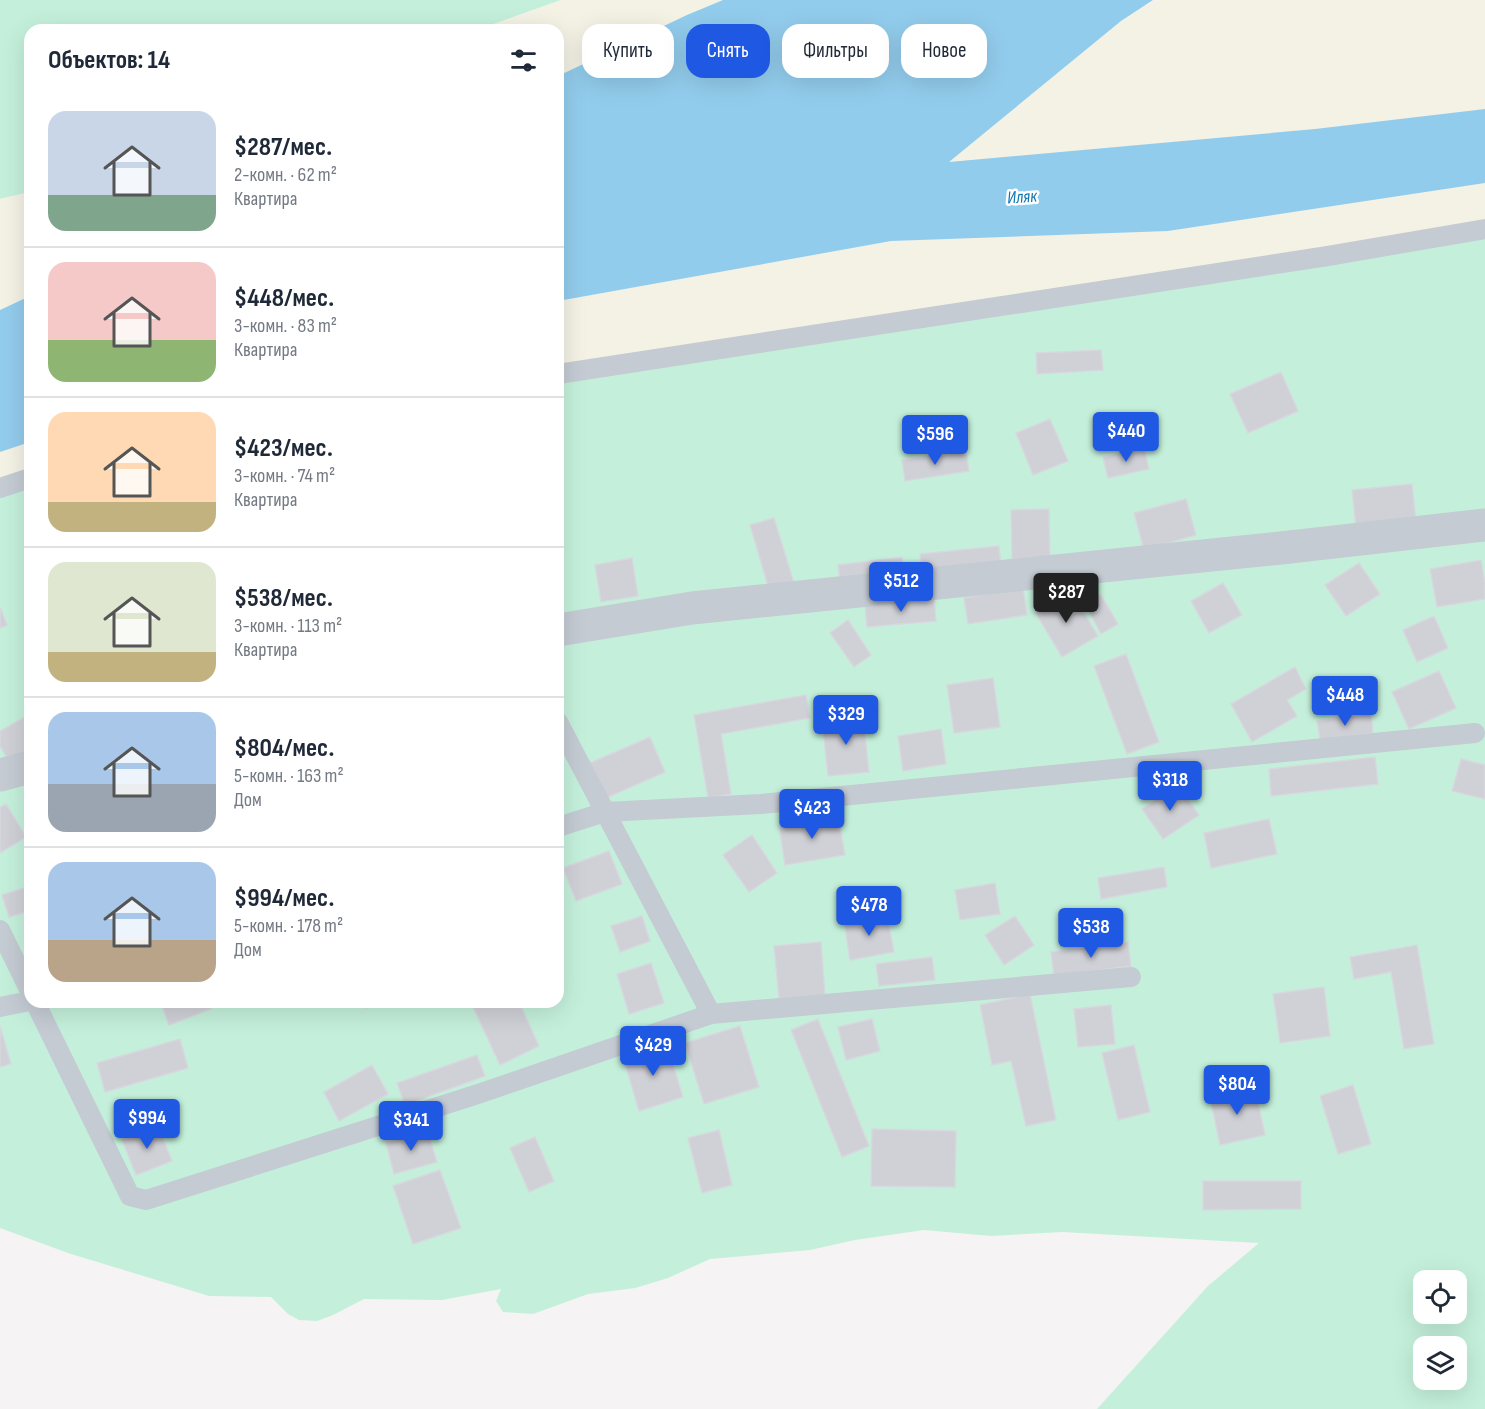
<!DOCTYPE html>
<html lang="ru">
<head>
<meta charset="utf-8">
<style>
  body { margin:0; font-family:"Sofia Sans Condensed",sans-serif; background:#f6f6f7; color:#1f2937; height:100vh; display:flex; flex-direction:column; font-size:22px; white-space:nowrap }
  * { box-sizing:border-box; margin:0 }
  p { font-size:20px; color:#747a83 }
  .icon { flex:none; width:33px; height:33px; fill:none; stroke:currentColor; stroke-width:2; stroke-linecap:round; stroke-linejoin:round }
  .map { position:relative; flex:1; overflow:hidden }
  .drawer { position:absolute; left:24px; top:24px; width:540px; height:984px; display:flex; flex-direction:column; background:#fff; border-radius:18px; box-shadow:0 6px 24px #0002 }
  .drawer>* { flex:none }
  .guide { position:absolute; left:582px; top:24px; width:570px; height:54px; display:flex; gap:12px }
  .fabs { position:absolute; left:1413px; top:1270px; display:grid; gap:12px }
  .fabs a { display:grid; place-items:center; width:54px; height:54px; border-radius:12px; background:#fff; box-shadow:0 6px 24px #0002; font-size:30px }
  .price { position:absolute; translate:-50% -51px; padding:0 14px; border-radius:6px; background:#1f58e3; color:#fff; font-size:20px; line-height:39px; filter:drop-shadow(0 2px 3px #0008) }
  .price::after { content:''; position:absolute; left:50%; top:36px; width:18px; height:14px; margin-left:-9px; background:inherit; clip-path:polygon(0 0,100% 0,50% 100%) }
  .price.selected { background:#222; color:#fff }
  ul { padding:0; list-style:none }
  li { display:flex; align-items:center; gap:18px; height:150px; padding:0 24px }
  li+li { border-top:2px solid #e0e1e3 }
  li span { display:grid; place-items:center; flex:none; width:168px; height:120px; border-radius:18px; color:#555 }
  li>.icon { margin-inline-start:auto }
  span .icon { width:72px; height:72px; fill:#fffc; stroke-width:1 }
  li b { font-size:26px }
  h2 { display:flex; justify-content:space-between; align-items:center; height:72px; padding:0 24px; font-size:26px }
  .pill { padding:0 21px; border-radius:18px; background:#fff; box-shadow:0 6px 24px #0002; font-size:21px; line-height:54px }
  .pill.selected { background:#1f58e3; color:#fff }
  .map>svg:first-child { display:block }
</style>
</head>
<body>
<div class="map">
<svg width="1485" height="1409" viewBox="0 0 1485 1409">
  <rect width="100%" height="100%" fill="#f5f3f3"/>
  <!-- green -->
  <path fill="#c4f0db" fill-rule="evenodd" d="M0,0h561l-84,30h-447v162l-30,7z
    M1485,235v1174h-388l111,-123 51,-43 -197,-11 -71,4 -67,-6 -69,10 -45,10 -100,9 -42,19 -33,10 -47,6 -55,20 -30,-2 -7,-11 5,-12 -59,11 -78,-1 -31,16 -16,6 -18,-1 -11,-6 -17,-17 -62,-1 -141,-43 -68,-25v-732l30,-10v516h528v-620zM1424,1281h32v33h-32zM1424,1347h32v33h-32z"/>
  <!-- sand -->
  <path fill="#f4f2e5" d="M561,0h162l-36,15 -129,61v-46h-81z
    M1155,0h330v109l-170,20 -367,34 173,-142z
    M1485,183v52l-927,147v-81l333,-60 277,-10z
    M30,192v104l-30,14v-111z
    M30,442v44l-30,10v-44z"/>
  <!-- water -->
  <path fill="#92ccec" d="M723,0h430l-32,21 -172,141 366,-33 170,-20v74l-317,48 -277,10 -333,60v-225l129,-61z
    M30,296v146l-30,10v-142z"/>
  <!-- building -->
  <path fill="#cfd1d7" stroke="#d7d8de" stroke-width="1.5" d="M1101,350l2,20 -66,4 -1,-21z
    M1281,372l17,39 -50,22 -18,-39z
    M1050,419l18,42 -35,14 -17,-42z
    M1144,447l5,22 -41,9 -5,-21z
    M966,451l3,20 -64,10 -3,-21z
    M1412,484l4,37 -60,7 -4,-38z
    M1186,499l10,36 -52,15 -10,-37z
    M1049,509l1,49 -38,1 -1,-49z
    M774,518l21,68 -25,7 -20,-68z
    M999,546l2,21 -79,7 -2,-20z
    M902,557l3,19 -65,9 -2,-20z
    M632,558l6,38 -37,6 -6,-37z
    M1481,560l4,23v16l-48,8 -7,-38z
    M1359,563l21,31 -34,22 -21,-31z
    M1223,583l19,32 -33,18 -18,-32z
    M1023,588l4,27 -59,9 -4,-26z
    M1071,591l27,45 -36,21 -27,-45z
    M1101,595l17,29 -17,10 -16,-30z
    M934,598l2,23 -69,6 -2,-22z
    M0,607l7,18 -7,3z
    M1434,616l14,32 -31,14 -14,-32z
    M848,620l23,35 -17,12 -24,-34z
    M1126,654l33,88 -32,12 -33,-88z
    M1295,667l11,22 -19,11 10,16 -45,26 -21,-38z
    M1439,671l17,37 -47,21 -17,-37z
    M993,678l7,49 -46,6 -7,-48z
    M806,695l4,23 -89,16 10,60 -23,4 -14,-83z
    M1371,713l2,20 -53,7 -3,-19z
    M30,714v37l-20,12 -10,-17v-15z
    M863,715l6,57 -41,4 -6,-56z
    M941,729l5,35 -43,7 -5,-35z
    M650,737l15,35 -59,26 -16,-35z
    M1375,757l3,27 -107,12 -2,-27z
    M1461,759l24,6v34l-33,-8z
    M1178,785l21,30 -36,24 -21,-30z
    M6,804l20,33 -26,16v-46z
    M838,815l7,40 -60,10 -6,-40z
    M1269,819l8,35 -66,14 -7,-35z
    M752,835l25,38 -28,19 -26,-37z
    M609,851l13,33 -46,17 -13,-33z
    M1164,867l3,20 -66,12 -3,-21z
    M995,883l5,31 -40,6 -5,-30z
    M30,886v25l-21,6 -7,-22z
    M887,914l7,38 -44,8 -6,-39z
    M642,916l8,25 -30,11 -9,-26z
    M1015,916l19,29 -30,20 -19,-30z
    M821,942l4,53 -46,4 -5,-53z
    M1128,942l3,24 -77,10 -3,-24z
    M1417,945l17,99 -30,5 -13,-77 -37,7 -4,-22z
    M932,957l3,23 -56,6 -3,-22z
    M651,963l13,40 -35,11 -12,-40z
    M1324,987l6,49 -50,7 -7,-49z
    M1030,994l26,126 -30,6 -15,-65 -19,4 -12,-60z
    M171,1002h37l3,7 -42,16 -7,-19z
    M364,1002h22l-21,6z
    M484,1002h35l20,44 -39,19 -27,-58z
    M1111,1005l4,39 -37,3 -4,-38z
    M818,1019l51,127 -27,11 -51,-127z
    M872,1019l8,32 -34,9 -8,-33z
    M0,1026l11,38 -11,3z
    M740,1026l19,61 -55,17 -19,-61z
    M180,1039l8,29 -83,24 -8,-29z
    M667,1044l16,53 -44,14 -16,-54z
    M1134,1045l16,67 -32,8 -16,-67z
    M477,1055l8,21 -80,29 -8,-22z
    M372,1065l16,29 -49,27 -15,-29z
    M1353,1085l18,59 -33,10 -18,-58z
    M1255,1088l10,47 -45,10 -10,-48z
    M158,1126l14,35 -36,14 -14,-35z
    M872,1129l84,2 -1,56 -84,-1z
    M427,1130l10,32 -43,12 -8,-31z
    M719,1130l13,55 -30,8 -14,-55z
    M535,1137l19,44 -25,11 -19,-44z
    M440,1170l21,58 -48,16 -20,-58z
    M1203,1181h98v28l-98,1z"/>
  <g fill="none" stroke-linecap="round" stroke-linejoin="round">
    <!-- service -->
    <path stroke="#c4cbd3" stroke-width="20" d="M558,374l770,-118 157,-27
      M0,488l30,-10
      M558,827l47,-15 156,-8 714,-71
      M0,930l30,61
      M35,1002l95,194 16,4 332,-106 233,-80 -153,-292
      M0,1007l30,-6
      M711,1014l420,-37"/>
    <!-- tertiary -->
    <path stroke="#c4cbd3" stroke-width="33" d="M558,630l134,-22 589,-60 204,-23
      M0,775l30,-8"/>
  </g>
  <g text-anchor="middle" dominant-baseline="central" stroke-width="5" stroke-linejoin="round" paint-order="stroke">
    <!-- water labels -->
    <g font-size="18" font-style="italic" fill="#0f76ae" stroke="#fff">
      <text transform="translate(1022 197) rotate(-4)">Иляк</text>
    </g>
  </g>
</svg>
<div class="fabs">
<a><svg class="icon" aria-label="locate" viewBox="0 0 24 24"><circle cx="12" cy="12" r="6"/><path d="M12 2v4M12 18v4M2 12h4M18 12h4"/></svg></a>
<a><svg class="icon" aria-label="layers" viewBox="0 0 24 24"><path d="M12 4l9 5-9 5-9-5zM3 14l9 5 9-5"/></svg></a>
</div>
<b class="price" style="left:1126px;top:463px">$440</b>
<b class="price" style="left:935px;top:466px">$596</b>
<b class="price" style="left:901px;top:613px">$512</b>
<b class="price selected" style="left:1066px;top:624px">$287</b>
<b class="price" style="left:1345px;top:727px">$448</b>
<b class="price" style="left:846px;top:746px">$329</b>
<b class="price" style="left:1170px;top:812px">$318</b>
<b class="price" style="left:812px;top:840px">$423</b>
<b class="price" style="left:869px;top:937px">$478</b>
<b class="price" style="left:1091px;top:959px">$538</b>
<b class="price" style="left:653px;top:1077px">$429</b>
<b class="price" style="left:1237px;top:1116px">$804</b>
<b class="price" style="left:147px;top:1150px">$994</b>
<b class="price" style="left:411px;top:1152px">$341</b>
<div class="guide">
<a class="pill">Купить</a>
<a class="pill selected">Снять</a>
<a class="pill">Фильтры</a>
<a class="pill">Новое</a>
</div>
<section class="drawer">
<h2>Объектов: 14<svg class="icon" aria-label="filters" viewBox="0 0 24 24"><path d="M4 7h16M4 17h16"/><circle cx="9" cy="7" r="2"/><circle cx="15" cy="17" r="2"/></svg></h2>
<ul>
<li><span style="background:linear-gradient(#c9d6e8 70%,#7fa58c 0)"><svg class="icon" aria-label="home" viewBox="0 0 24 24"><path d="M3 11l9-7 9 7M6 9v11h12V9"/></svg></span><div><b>$287/мес.</b><p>2-комн. · 62 m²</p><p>Квартира</p></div></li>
<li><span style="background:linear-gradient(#f6c9c9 65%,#8fb573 0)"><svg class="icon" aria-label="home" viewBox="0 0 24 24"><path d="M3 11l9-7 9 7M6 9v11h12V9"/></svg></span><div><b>$448/мес.</b><p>3-комн. · 83 m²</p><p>Квартира</p></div></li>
<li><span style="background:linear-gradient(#ffd9b3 75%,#c2b280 0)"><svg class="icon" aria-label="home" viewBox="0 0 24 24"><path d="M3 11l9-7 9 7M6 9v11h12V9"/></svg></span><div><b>$423/мес.</b><p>3-комн. · 74 m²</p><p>Квартира</p></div></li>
<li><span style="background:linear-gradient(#dfe7d0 75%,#c2b280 0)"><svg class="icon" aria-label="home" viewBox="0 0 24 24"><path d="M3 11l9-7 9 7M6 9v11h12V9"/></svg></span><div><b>$538/мес.</b><p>3-комн. · 113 m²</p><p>Квартира</p></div></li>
<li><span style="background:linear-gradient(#a9c7e8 60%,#9aa5b1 0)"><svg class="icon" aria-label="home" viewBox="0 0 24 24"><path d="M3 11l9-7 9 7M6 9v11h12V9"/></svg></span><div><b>$804/мес.</b><p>5-комн. · 163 m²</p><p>Дом</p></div></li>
<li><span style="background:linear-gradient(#a9c7e8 65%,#b9a48a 0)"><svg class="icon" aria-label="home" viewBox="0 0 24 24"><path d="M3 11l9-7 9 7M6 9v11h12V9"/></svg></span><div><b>$994/мес.</b><p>5-комн. · 178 m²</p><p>Дом</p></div></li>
</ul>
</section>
</div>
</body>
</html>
